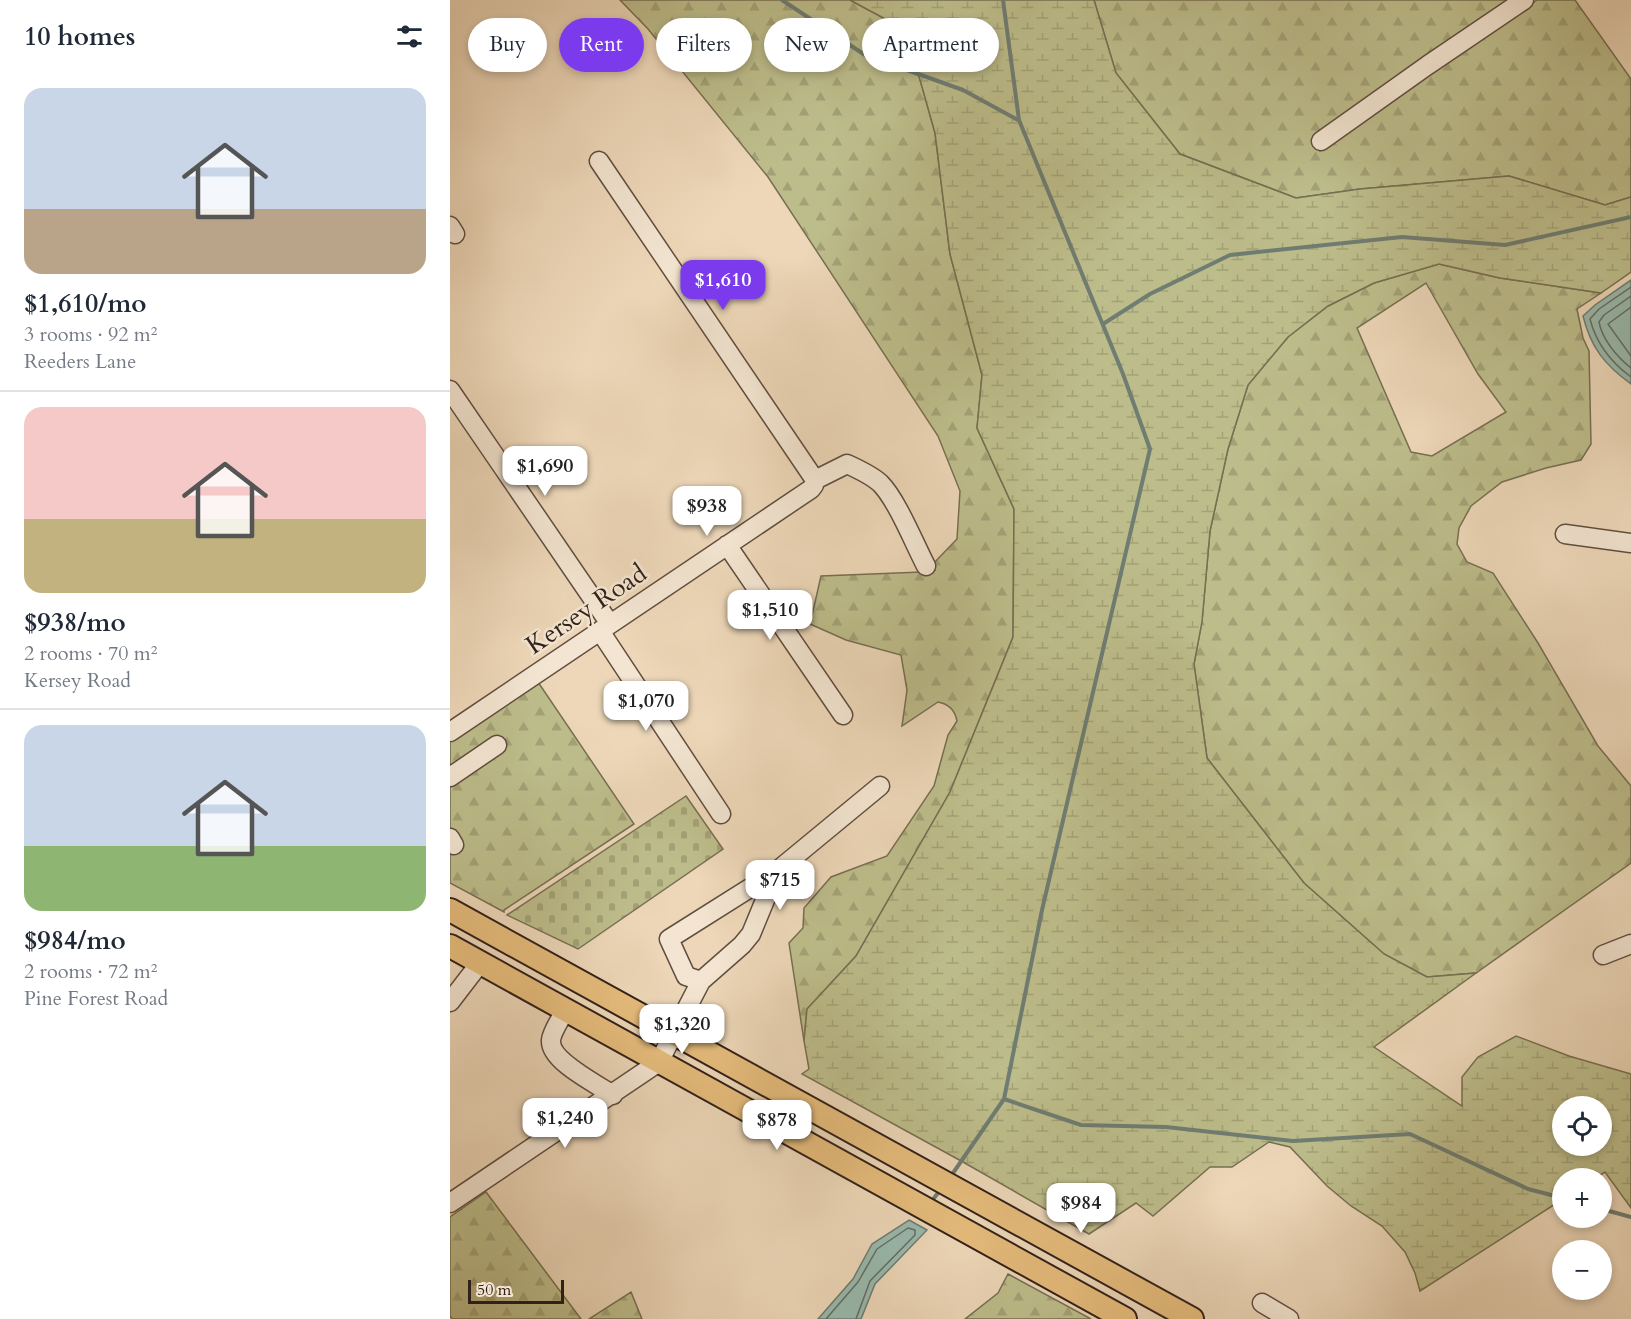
<!DOCTYPE html>
<html lang="en">
<head>
<meta charset="utf-8">
<style>
  body { margin:0; font-family:Cardo,serif; background:#f6f6f7; color:#1f2937; height:100vh; display:flex; flex-direction:column; font-size:22px; white-space:nowrap }
  * { box-sizing:border-box; margin:0 }
  p { font-size:20px; color:#747a83 }
  .icon { flex:none; width:33px; height:33px; fill:none; stroke:currentColor; stroke-width:2; stroke-linecap:round; stroke-linejoin:round }
  .map { position:relative; flex:1; overflow:hidden }
  .side { display:flex; flex-direction:column; background:#fff; width:450px }
  .side>* { flex:none }
  .hud { position:absolute; left:18px; top:18px; width:570px; height:54px; display:flex; gap:12px }
  .fabs { position:absolute; left:1102px; top:1096px; display:grid; gap:12px }
  .fabs a { display:grid; place-items:center; width:60px; height:60px; border-radius:50%; background:#fff; box-shadow:0 3px 9px #0003; font-size:30px }
  .scale { position:absolute; left:18px; bottom:15px; width:96px; box-sizing:border-box; padding-left:6px; border:3px solid #312119; border-top:0; font-size:16px; line-height:21px; white-space:nowrap; color:#312119; -webkit-text-stroke:4px #f3e5d1; paint-order:stroke }
  .price { position:absolute; translate:-50% -51px; padding:0 14px; border-radius:12px; background:#fff; color:#222; font-size:20px; line-height:39px; filter:drop-shadow(0 2px 3px #0008) }
  .price::after { content:''; position:absolute; left:50%; top:36px; width:18px; height:14px; margin-left:-9px; background:inherit; clip-path:polygon(0 0,100% 0,50% 100%) }
  .price.selected { background:#7c3aed; color:#fff }
  ul { padding:0; list-style:none }
  li { display:grid; align-content:center; gap:12px; height:318px; padding:0 24px }
  li+li { border-top:2px solid #e0e1e3 }
  li span { display:grid; place-items:center; height:186px; border-radius:18px; color:#555 }
  li>.icon { margin-inline-start:auto }
  span .icon { width:108px; height:108px; fill:#fffc; stroke-width:1 }
  li b { font-size:26px }
  h2 { display:flex; justify-content:space-between; align-items:center; height:72px; padding:0 24px; font-size:26px }
  .tag { padding:0 21px; border-radius:27px; background:#fff; box-shadow:0 3px 9px #0003; font-size:21px; line-height:54px }
  .tag.selected { background:#7c3aed; color:#fff }
  main { display:flex; flex:1; min-height:0 }
  .map>svg:first-child { display:block }
</style>
</head>
<body>
<main>
<section class="side">
<h2>10 homes<svg class="icon" aria-label="filters" viewBox="0 0 24 24"><path d="M4 7h16M4 17h16"/><circle cx="9" cy="7" r="2"/><circle cx="15" cy="17" r="2"/></svg></h2>
<ul>
<li><span style="background:linear-gradient(#c9d6e8 65%,#b9a48a 0)"><svg class="icon" aria-label="home" viewBox="0 0 24 24"><path d="M3 11l9-7 9 7M6 9v11h12V9"/></svg></span><div><b>$1,610/mo</b><p>3 rooms · 92 m²</p><p>Reeders Lane</p></div></li>
<li><span style="background:linear-gradient(#f6c9c9 60%,#c2b280 0)"><svg class="icon" aria-label="home" viewBox="0 0 24 24"><path d="M3 11l9-7 9 7M6 9v11h12V9"/></svg></span><div><b>$938/mo</b><p>2 rooms · 70 m²</p><p>Kersey Road</p></div></li>
<li><span style="background:linear-gradient(#c9d6e8 65%,#8fb573 0)"><svg class="icon" aria-label="home" viewBox="0 0 24 24"><path d="M3 11l9-7 9 7M6 9v11h12V9"/></svg></span><div><b>$984/mo</b><p>2 rooms · 72 m²</p><p>Pine Forest Road</p></div></li>
</ul>
</section>
<div class="map">
<svg width="1181" height="1319" viewBox="0 0 1181 1319">
  <defs>
    <pattern id="forest-firs" width="22" height="20" patternUnits="userSpaceOnUse" patternTransform="scale(1.5)"><rect width="22" height="20" fill="#bdbd8b"/><path d="M5 1l3.5 6h-7zM16 11l3.5 6h-7z" fill="#a3a277"/></pattern>
    <pattern id="wetland-marsh" width="20" height="14" patternUnits="userSpaceOnUse" patternTransform="scale(1.5)"><rect width="20" height="14" fill="#bdbd8b"/><path d="M1 5h8M5 5V1M11 12h8M15 12V8" fill="none" stroke="#a3a277"/></pattern>
    <pattern id="cemetery-stones" width="16" height="16" patternUnits="userSpaceOnUse" patternTransform="scale(1.5)"><rect width="16" height="16" fill="#bdbd8b"/><path d="M2 7V4a2 2 0 0 1 4 0v3zM10 15v-3a2 2 0 0 1 4 0v3z" fill="#a3a277"/></pattern>
  </defs>
  <rect width="100%" height="100%" fill="#edd7b8"/>
  <filter id="stains"><feTurbulence type="fractalNoise" baseFrequency=".00333" numOctaves="4"/><feColorMatrix values="0 0 0 0 .2 0 0 0 0 .09 0 0 0 0 .02 0 0 0 .5 -.17"/></filter>
  <radialGradient id="worn" r=".72"><stop offset=".6" stop-color="#630" stop-opacity="0"/><stop offset="1" stop-color="#630" stop-opacity=".3"/></radialGradient>
  <!-- forest -->
  <path fill="url(#forest-firs)" stroke="#776f52" stroke-width="1.5" fill-rule="evenodd" d="M170,0h230l56,30 29,103 15,121 32,121 -5,53 37,81 -1,128 -63,155 -94,164 -49,53 -3,32 -15,-98 14,-15 1,-20 27,-31 56,-21 47,-70 14,-51 9,-14c-2,-11 -8,-17 -19,-19l-36,24 5,-36 -6,-35 -55,-15 -36,-16 11,-48 101,-4 2,3 11,-5 -2,-6 24,-25 3,-48 -22,-55 -170,-259 -120,-148z
    M644,0h417l-87,59 -112,80 8,12 112,-80 105,-71h38l56,79v118l-26,8 -96,-29 -149,13 -64,9 -116,-44 -64,-81z
    M989,264l61,14 101,15 -24,16 6,29 6,13 2,93 -10,16 -35,8 -44,14 -31,24 -12,22 -2,16 10,18 26,11 45,70 60,103 33,40v77l-155,110 -49,4 -43,-23 -80,-71 -97,-125 -13,-94 8,-43 8,-90 18,-82 20,-64 40,-48 40,-31 46,-23zM976,283l52,91 28,38 -74,44 -21,-4 -54,-124z
    M88,682l96,142 -130,86v2l-54,-29v-142z
    M36,1192l95,127h-129l-2,-3v-99z
    M558,1274l83,45h-126l33,-26z
    M181,1292l11,27h-53z"/>
  <!-- wetland -->
  <path fill="url(#wetland-marsh)" stroke="#776f52" stroke-width="1.5" fill-rule="evenodd" d="M400,0h244l22,73 64,81 116,44 64,-9 149,-13 96,29 26,-8v75l-30,21 -101,-15 -61,-14 -65,19 -46,23 -40,31 -40,48 -20,64 -18,82 -8,91 -8,42 13,94 97,125 80,71 43,23 49,-4 -102,74 88,59v-29l16,-20 38,-21 53,20 62,18v134l-26,-36 -11,7h-31v20l-143,92 -5,-18 -10,-21 -23,-26 -31,-20 -24,-20 -37,-39 -21,-5 -37,25h-22l-57,49 -17,-13 -47,31 -126,-72 -161,-88 7,-5 -5,-28 3,-32 49,-53 94,-164 63,-155 1,-128 -37,-81 5,-53 -32,-121 -15,-121 -29,-103zM1113,1107h39v39h-39z"/>
  <!-- cemetery -->
  <path fill="url(#cemetery-stones)" stroke="#776f52" stroke-width="1.5" d="M236,796l37,53 -145,100 -71,-34z"/>
  <!-- water -->
  <path fill="#99baae" stroke="#6f7d72" stroke-width="1.5" d="M1181,280v104c-26,-19 -40,-36 -48,-68l12,-11z
    M459,1220l18,10 -52,54 -14,35h-43l35,-40 19,-35z"/>
  <g fill="none" stroke-linecap="round" stroke-linejoin="round">
    <!-- shore -->
    <path stroke="#656e64" stroke-width="1.5" d="M1181,287l-32,22 -9,10c6,24 22,44 41,58
      M1181,296l-27,19 -5,7c3,17 18,35 32,46
      M1181,307l-23,17 23,32
      M376,1319l32,-37 19,-33 31,-21 7,2v5l-45,46 -14,38"/>
    <!-- stream -->
    <path stroke="#6f7d72" stroke-width="4" d="M332,0l83,55 98,35 55,30
      M653,324l47,-30 80,-39 172,-18 103,8 126,-28
      M554,1099l77,26 85,2 127,14 117,-7 118,55 35,9
      M501,1176l53,-77 38,-189 108,-461 -27,-75 -104,-254 -16,-120
      M481,1202l10,-13
      M1152,1209l29,8"/>
    <defs>
      <path id="minor" d="M871,141l107,-76 96,-65
        M149,161l216,319
        M0,226l5,8
        M0,390l160,234
        M1115,534l66,9
        M277,545l116,170
        M150,631l121,183
        M0,732l361,-243 3,-4 1,-5 32,-16c11,5 24,11 33,19 17,17 34,60 46,83
        M0,777l47,-32
        M0,838l4,7
        M1153,955l28,-11
        M251,981l-15,-5 -17,-37 108,-68
        M0,1002l30,-39
        M115,1010c-4,9 -13,21 -14,30 -2,21 46,44 62,55
        M0,1203l209,-141 42,-81 41,-36 9,-11 26,-63 103,-85
        M812,1303l27,16"/>
      <path id="major" d="M0,910l742,409
        M0,946l675,373"/>
    </defs>
    <!-- minor casing -->
    <use href="#minor" stroke="#604e41" stroke-width="21"/>
    <!-- major casing -->
    <use href="#major" stroke="#312119" stroke-width="26"/>
    <!-- minor -->
    <use href="#minor" stroke="#f3e5d1" stroke-width="18"/>
    <!-- major -->
    <use href="#major" stroke="#e6bc7c" stroke-width="22"/>
  </g>
  <g text-anchor="middle" dominant-baseline="central" stroke-width="5" stroke-linejoin="round" paint-order="stroke">
    <!-- street labels -->
    <g font-size="26" fill="#312119" stroke="#f3e5d1">
      <text transform="translate(136 609) rotate(-34)">Kersey Road</text>
    </g>
  </g>
  <rect width="100%" height="100%" filter="url(#stains)"/>
  <rect width="100%" height="100%" fill="url(#worn)"/>
</svg>
<div class="fabs">
<a><svg class="icon" aria-label="locate" viewBox="0 0 24 24"><circle cx="12" cy="12" r="6"/><path d="M12 2v4M12 18v4M2 12h4M18 12h4"/></svg></a>
<a>+</a>
<a>−</a>
</div>
<div class="scale">50 m</div>
<b class="price selected" style="left:273px;top:311px">$1,610</b>
<b class="price" style="left:95px;top:497px">$1,690</b>
<b class="price" style="left:257px;top:537px">$938</b>
<b class="price" style="left:320px;top:641px">$1,510</b>
<b class="price" style="left:196px;top:732px">$1,070</b>
<b class="price" style="left:330px;top:911px">$715</b>
<b class="price" style="left:232px;top:1055px">$1,320</b>
<b class="price" style="left:115px;top:1149px">$1,240</b>
<b class="price" style="left:327px;top:1151px">$878</b>
<b class="price" style="left:631px;top:1234px">$984</b>
<div class="hud">
<a class="tag">Buy</a>
<a class="tag selected">Rent</a>
<a class="tag">Filters</a>
<a class="tag">New</a>
<a class="tag">Apartment</a>
</div>
</div>
</main>
</body>
</html>
